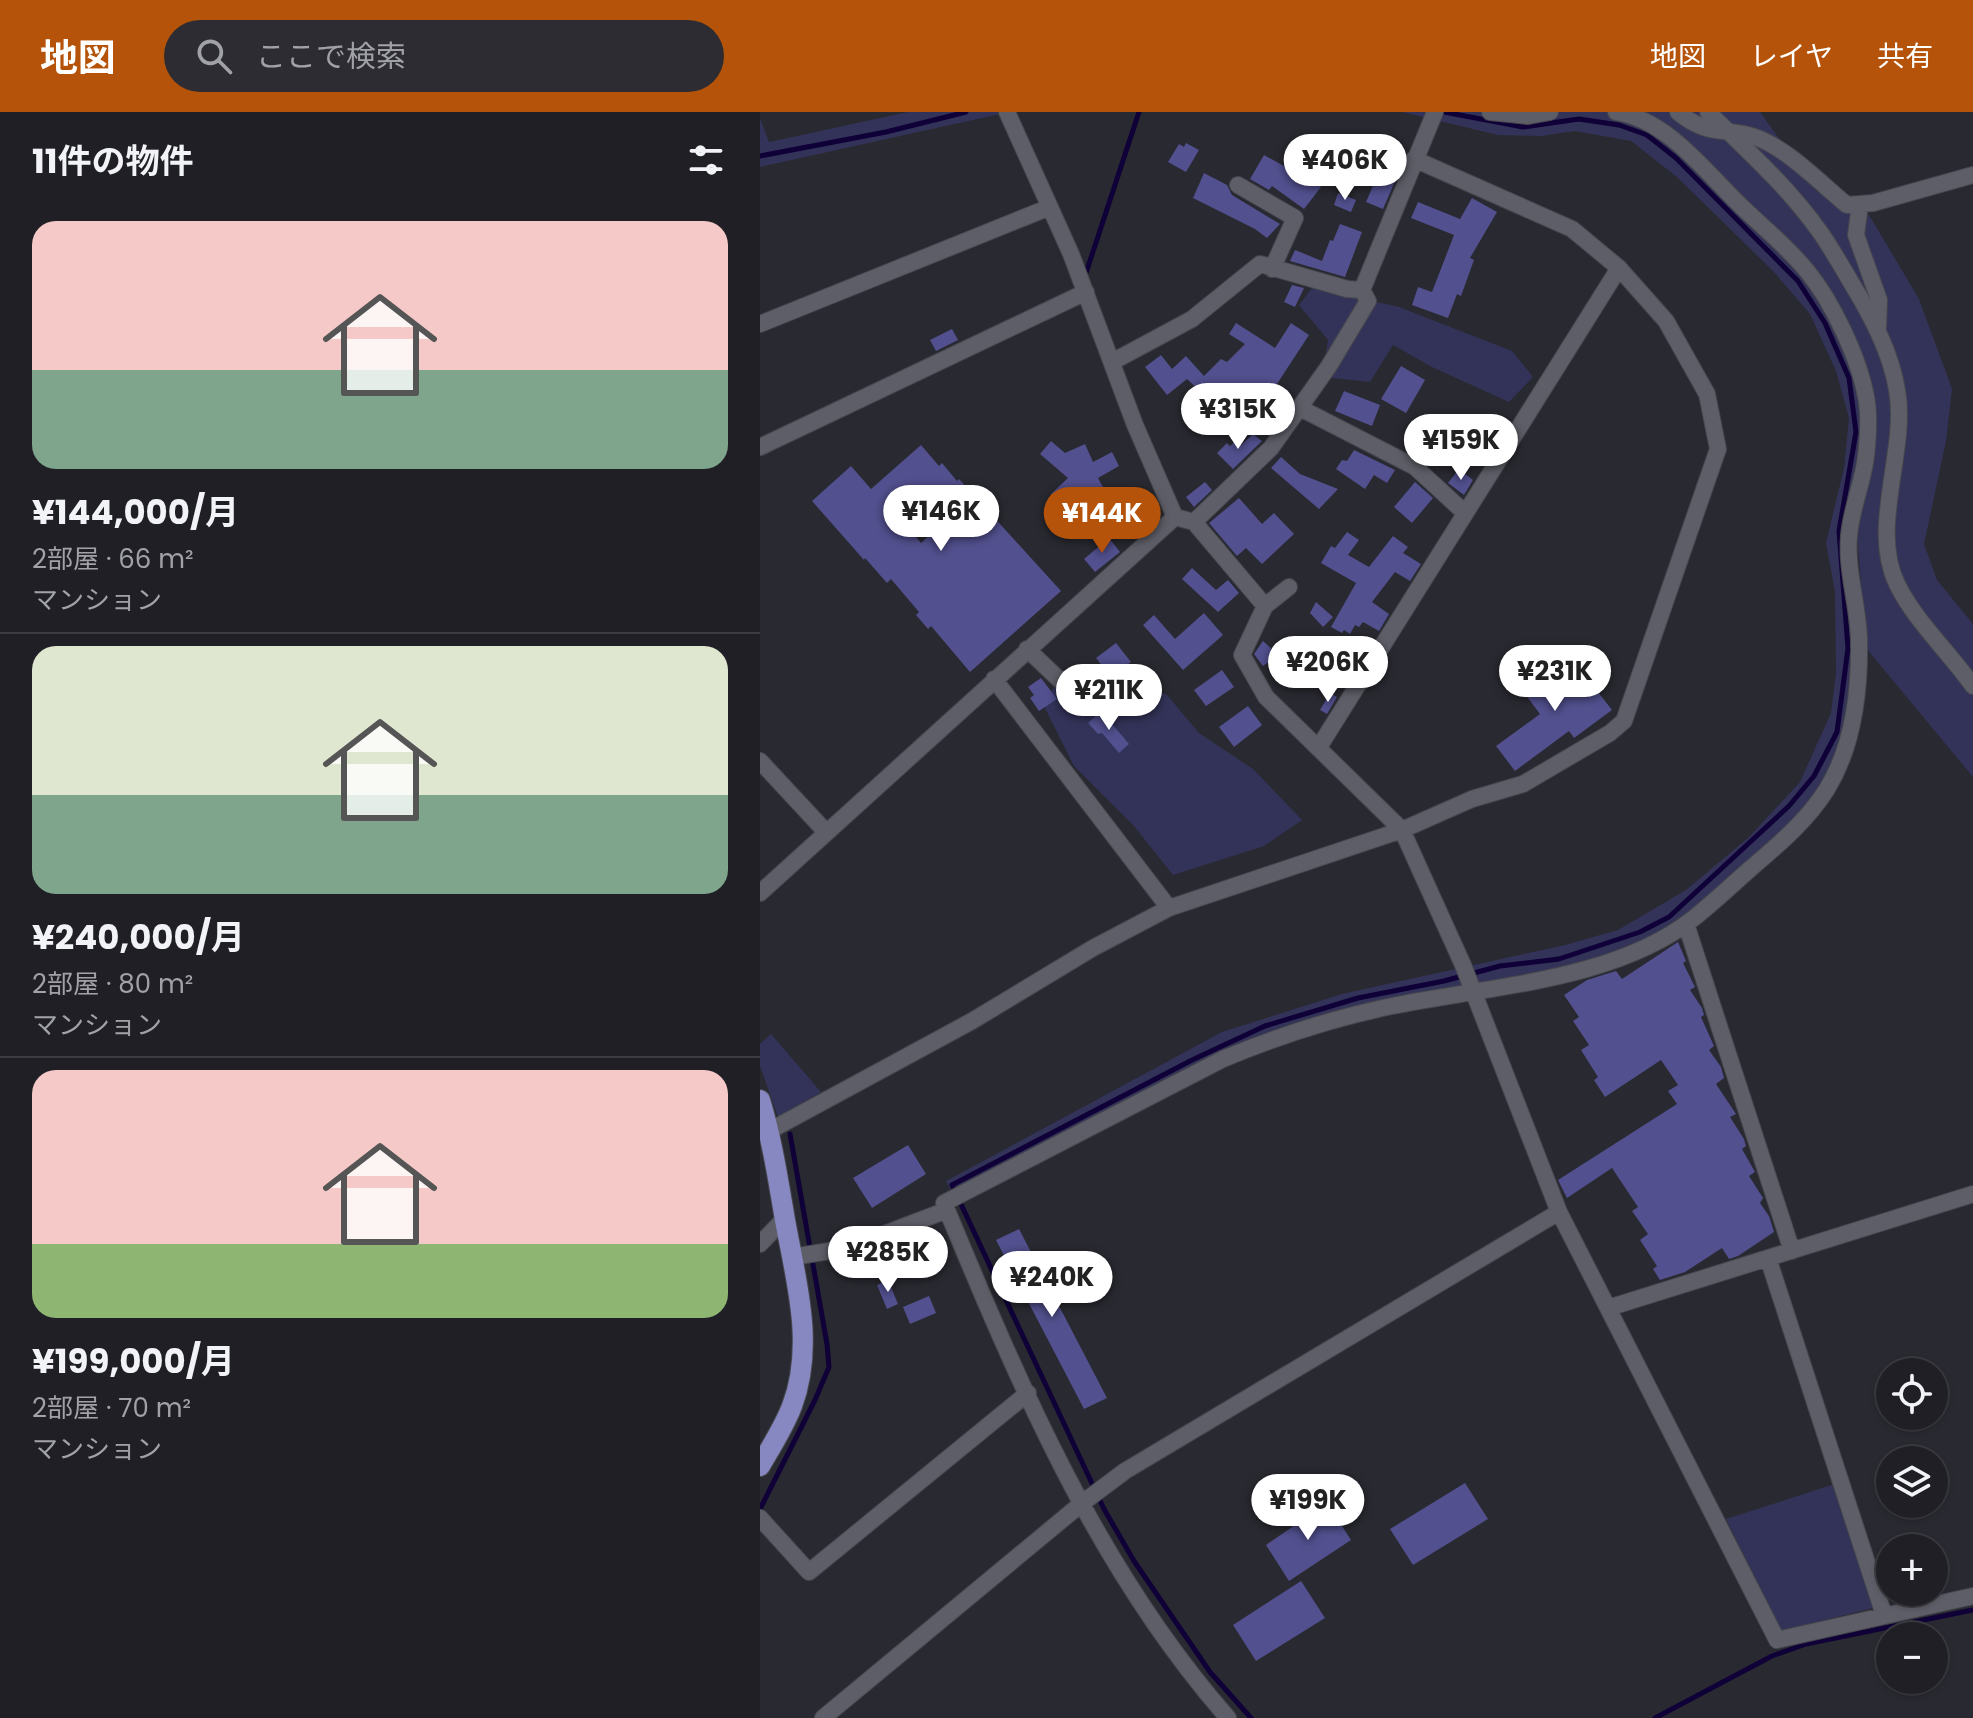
<!DOCTYPE html>
<html lang="ja">
<head>
<meta charset="utf-8">
<style>
  body { margin:0; font-family:Poppins,"Noto Sans JP",sans-serif; background:#2c2c32; color:#f1f3f6; height:100vh; display:flex; flex-direction:column; font-size:30px; white-space:nowrap }
  * { box-sizing:border-box; margin:0 }
  p { font-size:26px; color:#a1a2a7 }
  .icon { flex:none; width:44px; height:44px; fill:none; stroke:currentColor; stroke-width:2; stroke-linecap:round; stroke-linejoin:round }
  .map { position:relative; flex:1; overflow:hidden }
  .panel { display:flex; flex-direction:column; background:#1f1f25; width:760px }
  .panel>* { flex:none }
  .buttons { position:absolute; left:1116px; top:1246px; display:grid; gap:16px }
  .buttons a { display:grid; place-items:center; width:72px; height:72px; border-radius:50%; background:#1f1f25; box-shadow:0 2px 6px #0004,0 0 0 2px #3c3d42; font-size:40px }
  .price { position:absolute; translate:-50% -68px; padding:0 18px; border-radius:28px; background:#fff; color:#222; font-size:26px; line-height:52px; filter:drop-shadow(0 2px 4px #0008) }
  .price::after { content:''; position:absolute; left:50%; top:48px; width:24px; height:18px; margin-left:-12px; background:inherit; clip-path:polygon(0 0,100% 0,50% 100%) }
  .price.active { background:#b45309; color:#fff }
  ul { padding:0; list-style:none }
  li { display:grid; align-content:center; gap:16px; height:424px; padding:0 32px }
  li+li { border-top:2px solid #3c3d42 }
  li span { display:grid; place-items:center; height:248px; border-radius:24px; color:#555 }
  li>.icon { margin-inline-start:auto }
  span .icon { width:144px; height:144px; fill:#fffc; stroke-width:1 }
  li b { font-size:34px }
  h2 { display:flex; justify-content:space-between; align-items:center; height:96px; padding:0 32px; font-size:34px }
  header { display:flex; align-items:center; gap:48px; box-sizing:border-box; height:112px; padding:0 40px; background:#b45309; color:#fff }
  header strong { font-size:38px }
  nav { display:flex; gap:44px; margin-inline-start:auto; font-size:28px }
  .search { width:560px; height:72px; background:#2c2c32; display:flex; align-items:center; gap:20px; box-sizing:border-box; padding:0 28px; border-radius:44px; color:#a1a2a7; font-size:30px }
  main { display:flex; flex:1; min-height:0 }
  .map>svg:first-child { display:block }
</style>
</head>
<body>
<header>
<strong>地図</strong>
<div class="search"><svg class="icon" aria-label="search" viewBox="0 0 24 24"><circle cx="10" cy="10" r="6"/><path d="M15 15l6 6"/></svg>ここで検索</div>
<nav><a>地図</a><a>レイヤ</a><a>共有</a></nav>
</header>
<main>
<section class="panel">
<h2>11件の物件<svg class="icon" aria-label="filters" viewBox="0 0 24 24"><path d="M4 7h16M4 17h16"/><circle cx="9" cy="7" r="2"/><circle cx="15" cy="17" r="2"/></svg></h2>
<ul>
<li><span style="background:linear-gradient(#f6c9c9 60%,#7fa58c 0)"><svg class="icon" aria-label="home" viewBox="0 0 24 24"><path d="M3 11l9-7 9 7M6 9v11h12V9"/></svg></span><div><b>¥144,000/月</b><p>2部屋 · 66 m²</p><p>マンション</p></div></li>
<li><span style="background:linear-gradient(#dfe7d0 60%,#7fa58c 0)"><svg class="icon" aria-label="home" viewBox="0 0 24 24"><path d="M3 11l9-7 9 7M6 9v11h12V9"/></svg></span><div><b>¥240,000/月</b><p>2部屋 · 80 m²</p><p>マンション</p></div></li>
<li><span style="background:linear-gradient(#f6c9c9 70%,#8fb573 0)"><svg class="icon" aria-label="home" viewBox="0 0 24 24"><path d="M3 11l9-7 9 7M6 9v11h12V9"/></svg></span><div><b>¥199,000/月</b><p>2部屋 · 70 m²</p><p>マンション</p></div></li>
</ul>
</section>
<div class="map">
<svg width="1213" height="1606" viewBox="0 0 1213 1606">
  <rect width="100%" height="100%" fill="#292931"/>
  <!-- green -->
  <path fill="#333359" d="M148,0h101l-249,55v-49l9,24z
    M642,0h80l8,3 60,-3h210l56,78 23,19 30,6 50,84 33,90 -6,52 -22,103 13,36 36,44v153l-107,-129 -9,-115 19,-91 -10,-78 -65,-112 -86,-83 20,35 86,93 44,96 -11,118v172l-25,102 -28,38 -150,123 -385,95 -311,157 -9,-17 276,-149 120,-38 223,-49 53,-15 68,-40 63,-53 51,-55 31,-69 5,-40 -1,-81 -9,-49 18,-75 5,-50 -13,-47 -26,-57 -36,-42 -97,-95 -46,-36 -56,-10 -34,5 -43,-1z
    M552,176l87,19 113,44 21,26 -24,25 -77,-35 -39,-22 -23,37 -48,-5 6,-37 -29,-35z
    M304,558l74,12 29,13 32,38 54,36 49,51 -38,26 -91,29 -39,-49 -60,-60 -31,-62z
    M11,922l50,58 -43,25 -18,-51v-22z
    M1081,1370l40,124 -100,25 -55,-112z"/>
  <g fill="none" stroke-linecap="round" stroke-linejoin="round">
    <!-- stream -->
    <path stroke="#0f0138" stroke-width="5" d="M0,44l126,-24 80,-20
      M325,164l54,-164
      M0,1397l55,-109 14,-33 -2,-23 -37,-210
      M491,1606l-41,-46 -76,-111 -30,-52 -152,-324 240,-125 73,-34 93,-28 86,-17 56,-15 59,-7 81,-27 29,-15 120,-111 25,-30 23,-44 11,-84 -9,-117 17,-99 -7,-54 -24,-55 -27,-42 -122,-123 -29,-23 -28,-10 -40,-6 -56,8 -79,-15
      M895,1606l117,-62 34,-12 167,-34"/>
  </g>
  <!-- building -->
  <path fill="#52508e" fill-rule="evenodd" d="M426,31l13,7 -13,22 -18,-10 11,-18 5,3z
    M504,43l38,21 2,-2 17,13 -17,22 -32,-23 -3,4 -19,-11z
    M619,60l17,7 -13,30 -17,-7z
    M444,61l23,12 5,10 48,29 -13,14 -12,-9 -62,-31z
    M578,81l18,7 -5,12 -17,-7z
    M712,86l25,14 -27,46 4,2 -13,36 -4,-2 -9,24 -36,-13 6,-18 14,5 22,-57 -43,-17 7,-16 42,17z
    M580,112l22,8 -17,45 -55,-16 5,-11 27,11 8,-21 3,1z
    M532,173l12,3 -9,19 -11,-5z
    M476,211l39,25 16,-25 18,12 -36,55 15,13 -19,21 -43,-39 -8,8 8,9 -7,7 -32,-30 -20,16 -22,-28 16,-12 11,14 14,-13 18,20 17,-17 6,3 18,-18 -16,-10z
    M192,217l6,11 -22,11 -6,-11z
    M641,254l24,14 -19,33 -25,-14z
    M584,279l36,14 -8,21 -37,-15z
    M493,322l9,7 -29,28 -16,-16 10,-10 3,3 6,-6 5,5z
    M291,329l14,12 20,-9 8,18 19,-10 7,14 -21,12 18,34 -12,7 -16,-30 -23,20 -14,-15 17,-16 -28,-24z
    M161,333l18,21 3,-3 15,18 2,-2 102,112 -91,81 -39,-46 -3,3 -12,-14 3,-3 -28,-33 -4,4 -22,-25 -1,2 -52,-59 39,-35 20,23zM175,383l17,20 -31,28 -18,-21z
    M594,338l41,20 -8,13 -13,-8 -9,14 -29,-20 6,-9 5,1z
    M521,345l19,17 38,15 -19,20 -48,-41z
    M699,357l14,11 -9,15 -16,-12z
    M445,370l7,8 -18,17 -8,-10z
    M655,370l18,16 -21,25 -18,-16z
    M479,386l23,26 12,-11 20,21 -32,30 -16,-16 -9,8 -28,-33z
    M392,390l9,13 -22,17 -10,-15z
    M587,420l12,8 -11,15 21,12 24,-31 15,11 -5,6 18,11 -11,17 -15,-9 -23,30 17,12 -10,17 -16,-9 -4,5 -4,-2 -5,9 -6,-4 -2,3 -11,-6 25,-44 -35,-20 10,-17 4,2z
    M349,426l11,14 -25,20 -11,-13z
    M432,456l24,22 12,-10 11,13 -21,19 -36,-33z
    M556,490l17,15 -10,10 -13,-14z
    M444,501l19,22 -40,35 -40,-45 11,-10 21,24z
    M503,529l16,14 -16,11 -9,-12z
    M356,531l15,19 -20,15 -15,-19z
    M562,539l9,8 -9,9 -9,-10z
    M805,546l12,16 4,-4 31,40 -38,28 -5,-7 -54,40 -19,-25 44,-32 -18,-24z
    M462,558l12,17 -28,19 -12,-16z
    M281,566l16,21 -18,12 -9,-13 4,-3 -6,-8z
    M570,581l7,4 -10,17 -7,-4z
    M488,594l14,19 -28,22 -15,-20z
    M341,599l28,33 -10,9 -17,-20 -4,1 -10,-11z
    M918,830l8,19 -3,2 12,24 -5,3 12,18 2,7 -3,2 13,29 -5,4 12,17 3,11 -8,6 20,30 -6,3 14,22 2,7 -4,3 13,23 -6,4 14,22 -3,5 9,13 5,16 -36,24 -9,3 -7,-11 -37,24 -25,8 -7,-11 4,-3 -17,-26 8,-6 -16,-23 6,-4 -26,-39 -45,30 -9,-18 119,-76 -9,-13 10,-6 -17,-25 -56,37 -11,-17 4,-3 -17,-27 8,-5 -16,-24 6,-4 -15,-22 23,-15 29,-9 6,8z
    M148,1033l18,29 -54,34 -19,-30z
    M259,1117l88,169 -23,11 -88,-169z
    M128,1168l10,24 -11,5 -10,-24z
    M169,1184l7,17 -26,11 -7,-17z
    M705,1371l23,36 -75,46 -23,-36z
    M567,1391l24,37 -62,41 -23,-36z
    M541,1469l24,37 -69,43 -23,-36z"/>
  <g fill="none" stroke-linecap="round" stroke-linejoin="round">
    <defs>
      <path id="minor" d="M247,0l64,142 64,171 40,92
        M730,0l38,4 22,-4
        M918,0c30,25 46,15 77,25 32,11 65,46 92,68l26,-2 100,-28
        M948,0c39,38 81,76 112,120 12,17 22,35 32,52 20,33 39,69 45,106 11,60 -28,137 0,194 18,37 52,68 76,102
        M478,73l57,33 -23,51
        M1100,92l-4,31 23,65 -1,28
        M0,212l290,-117
        M352,250l80,-43 68,-55 87,25 15,1
        M540,296l115,59 50,46
        M0,335l326,-155
        M415,405l19,5 77,-74 58,-82 39,-65 -6,-11 73,-178
        M434,410l71,84
        M529,475l-24,19 -23,49 24,42 136,133 61,135 96,247 218,428 196,-44
        M267,537l58,55
        M234,567l175,229
        M559,635l300,-479
        M0,649l66,71
        M0,781l415,-376
        M926,812l106,327
        M9,1019l203,-110 121,-73 76,-40 233,-78 70,-31 51,-15 87,-51 14,-12 94,-272 -11,-55 -41,-73 -47,-53 -47,-39 -158,-70
        M0,1132l25,-26
        M32,1145l56,-9 99,-38
        M1008,1146l116,357
        M848,1196l365,-114
        M0,1406l49,54 219,-179
        M63,1606l258,-214 44,-33 434,-259
        M468,1606c-131,-149 -209,-334 -284,-515l279,-144c55,-23 111,-41 169,-53 96,-20 223,-25 302,-88 20,-16 38,-33 56,-49 28,-24 57,-48 77,-80 27,-44 33,-100 32,-150 -1,-34 -13,-69 -10,-103 2,-27 14,-53 17,-80 2,-18 4,-40 0,-59 -7,-39 -34,-96 -59,-126 -20,-25 -47,-46 -69,-68 -34,-33 -72,-84 -122,-91"/>
      <path id="major" d="M0,988c12,39 18,79 25,120 11,61 30,125 7,186 -8,21 -21,41 -32,60"/>
    </defs>
    <!-- minor casing -->
    <use href="#minor" stroke="#46474e" stroke-width="18"/>
    <!-- major casing -->
    <use href="#major" stroke="#46474e" stroke-width="22"/>
    <!-- minor -->
    <use href="#minor" stroke="#5d5e67" stroke-width="16"/>
    <!-- major -->
    <use href="#major" stroke="#8787c1" stroke-width="20"/>
  </g>
</svg>
<div class="buttons">
<a><svg class="icon" aria-label="locate" viewBox="0 0 24 24"><circle cx="12" cy="12" r="6"/><path d="M12 2v4M12 18v4M2 12h4M18 12h4"/></svg></a>
<a><svg class="icon" aria-label="layers" viewBox="0 0 24 24"><path d="M12 4l9 5-9 5-9-5zM3 14l9 5 9-5"/></svg></a>
<a>+</a>
<a>−</a>
</div>
<b class="price" style="left:585px;top:90px">¥406K</b>
<b class="price" style="left:478px;top:339px">¥315K</b>
<b class="price" style="left:701px;top:370px">¥159K</b>
<b class="price" style="left:181px;top:441px">¥146K</b>
<b class="price active" style="left:342px;top:443px">¥144K</b>
<b class="price" style="left:568px;top:592px">¥206K</b>
<b class="price" style="left:795px;top:601px">¥231K</b>
<b class="price" style="left:349px;top:620px">¥211K</b>
<b class="price" style="left:128px;top:1182px">¥285K</b>
<b class="price" style="left:292px;top:1207px">¥240K</b>
<b class="price" style="left:548px;top:1430px">¥199K</b>
</div>
</main>
</body>
</html>
